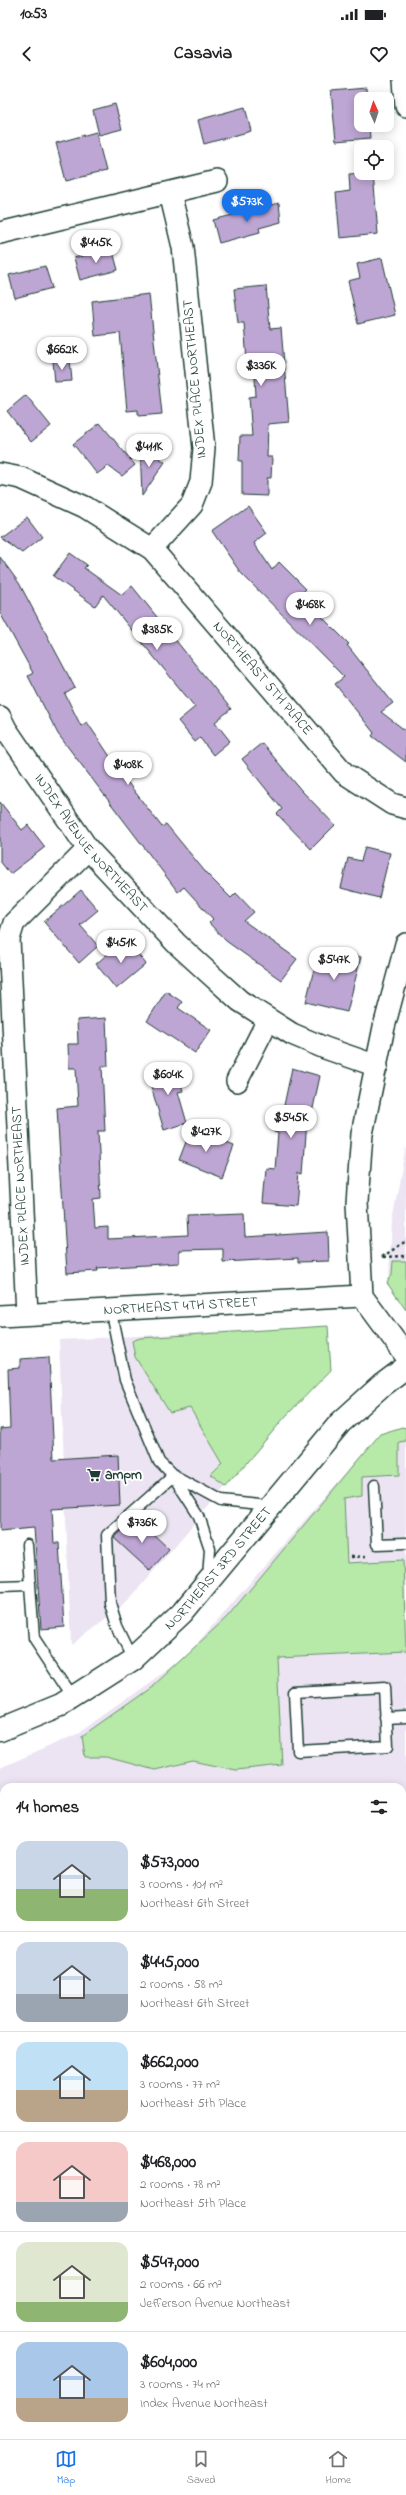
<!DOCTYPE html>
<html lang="en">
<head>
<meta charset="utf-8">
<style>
  body { margin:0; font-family:"Indie Flower",sans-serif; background:#f2f2f2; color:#202124; height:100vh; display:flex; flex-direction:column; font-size:15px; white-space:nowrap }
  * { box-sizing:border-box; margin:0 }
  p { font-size:13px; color:#757577 }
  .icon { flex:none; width:22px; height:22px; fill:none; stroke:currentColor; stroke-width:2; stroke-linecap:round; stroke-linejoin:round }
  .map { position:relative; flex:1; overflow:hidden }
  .panel { position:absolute; left:0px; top:1703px; width:406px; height:656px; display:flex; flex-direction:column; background:#fff; border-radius:12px 12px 0 0; box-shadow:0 2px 10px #0003 }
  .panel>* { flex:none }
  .needle { width:26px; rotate:357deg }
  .tools { position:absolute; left:354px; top:12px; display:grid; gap:8px }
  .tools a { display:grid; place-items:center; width:40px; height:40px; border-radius:8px; background:#fff; box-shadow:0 2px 10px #0003; font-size:20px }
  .price { position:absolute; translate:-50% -34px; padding:0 9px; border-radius:14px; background:#fff; color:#222; font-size:13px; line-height:26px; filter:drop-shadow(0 1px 2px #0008) }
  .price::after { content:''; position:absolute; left:50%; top:24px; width:12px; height:9px; margin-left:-6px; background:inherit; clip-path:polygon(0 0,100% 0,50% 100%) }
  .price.current { background:#1a73e8; color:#fff }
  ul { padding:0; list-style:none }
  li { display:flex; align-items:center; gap:12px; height:100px; padding:0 16px }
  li+li { border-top:1px solid #e0e0e0 }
  li span { display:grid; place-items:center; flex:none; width:112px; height:80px; border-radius:12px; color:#555 }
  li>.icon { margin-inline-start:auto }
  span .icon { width:48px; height:48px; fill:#fffc; stroke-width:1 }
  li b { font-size:17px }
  h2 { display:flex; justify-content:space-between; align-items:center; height:48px; padding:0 16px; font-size:17px }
  .status { display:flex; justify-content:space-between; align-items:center; height:28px; padding:0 20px; background:#fff; direction:ltr }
  .status svg { height:11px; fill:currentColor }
  header { display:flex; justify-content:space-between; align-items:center; height:52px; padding:0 16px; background:#fff; font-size:18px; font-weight:800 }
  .tabs { display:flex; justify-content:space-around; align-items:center; height:56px; border-top:1px solid #e0e0e0; background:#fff; font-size:11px; color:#757577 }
  .tabs a { display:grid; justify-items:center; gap:2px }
  .tabs .current { color:#1a73e8 }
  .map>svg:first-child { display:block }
</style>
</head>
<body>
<div class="status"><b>10:53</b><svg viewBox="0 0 49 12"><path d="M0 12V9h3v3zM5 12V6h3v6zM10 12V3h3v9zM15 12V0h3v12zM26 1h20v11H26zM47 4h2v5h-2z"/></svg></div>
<header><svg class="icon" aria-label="back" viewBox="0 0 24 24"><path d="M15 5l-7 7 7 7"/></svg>Casavia<svg class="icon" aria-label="heart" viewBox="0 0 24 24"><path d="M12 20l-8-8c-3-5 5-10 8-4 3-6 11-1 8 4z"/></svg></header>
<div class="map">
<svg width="406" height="2359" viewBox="0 0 406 2359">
  <rect width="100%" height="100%" fill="#fff"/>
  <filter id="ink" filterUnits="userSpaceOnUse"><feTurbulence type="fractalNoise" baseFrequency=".025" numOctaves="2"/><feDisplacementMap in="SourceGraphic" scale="8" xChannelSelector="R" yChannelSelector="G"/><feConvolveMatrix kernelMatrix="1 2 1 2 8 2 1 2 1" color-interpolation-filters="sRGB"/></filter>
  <g filter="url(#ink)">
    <!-- built -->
    <path fill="#ece4f2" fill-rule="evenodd" d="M406,1065v165l-14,-19 -3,-18 3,-52z
      M328,1246l3,44 -46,47 -158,185 -56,43 -12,-305z
      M402,1347l4,1v1011h-406v-671l77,-34 108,-77 195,-223zM4,1707h398v648h-398z"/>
    <!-- green -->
    <path fill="#b7e9a9" stroke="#6b936e" d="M393,1181h13v49l-19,-27 5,-9z
      M328,1246l3,44 -46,47 -59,70 -15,-11 12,-12 -33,-56 -20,5 -35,-56 -3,-16 8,-3z
      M402,1347l4,1v13l-7,1v33l-37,2v19l-18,3 3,64 56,-3 3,92 -129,6 5,107 -46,5 -43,-9 -38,9 -49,-13h-21l-3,-21 72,-51 73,-68 153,-183z"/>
    <!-- building -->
    <path fill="#bea6d4" stroke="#1f3d34" d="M366,8l1,11h-6v26h8l1,13 -34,3 -5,-50z
      M115,24l7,25 -23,6 -6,-25z
      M245,27l6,24 -47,13 -6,-24z
      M96,52l10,39 -40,10 -10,-38z
      M364,93h9l5,61 -38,4 -4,-45 14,-2 -1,-17z
      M279,123l2,19 -22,6 1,4 -41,11 -6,-23z
      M112,168l6,22 -38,10 -6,-22z
      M382,178l13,57 -37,9 -10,-43 12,-3 -3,-14z
      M45,186l7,22 -37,10 -6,-23z
      M266,206l4,43 11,-1 8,94 -21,2 -1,33h5l-1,21h-4v18l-25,-1v-34h-3l1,-25h12l-3,-39 7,-1 -2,-36 -7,1 -3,-38h-6l-4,-34z
      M149,214l13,120 -24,2v-6l-11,1 -7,-78 -25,3 -3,-35z
      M70,280l2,21 -17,1 -2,-21z
      M26,315l25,31 -20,16 -24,-31z
      M100,343l35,42 -13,11 -14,-10 -11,8 -24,-30z
      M140,365l25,17 -23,34z
      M248,426l19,27 -13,10 18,27 7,-8 27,27 -6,6 49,49 -2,1 46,58 -12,9 25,19v31l-34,-26 2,-3 -39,-49 9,-7 -104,-105 -28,-41z
      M27,437l15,20 -20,16 -22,-16z
      M70,473l17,12 -3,3 38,27 10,-9 99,123 -16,13 15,19 -17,14 -13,-17 -5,4 -17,-21 17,-14 -92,-112 -8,11 -42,-30z
      M0,477l19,26 56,105 -10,6 16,32 6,-4 26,39 -1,1 50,65 4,-3 41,50 24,24 5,-5 18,19 -10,9 53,38 -16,21 -55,-39 -17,-18 4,-4 -29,-32 -6,5 -120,-158 -30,-58 5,-3 -33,-60z
      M262,663l39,47 34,35 -24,24 -34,-35 5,-5 -40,-50z
      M0,722l22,28 6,-5 17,22 -35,27 -10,-13z
      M365,767l25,6 -11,45 -38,-10 7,-30 13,3z
      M81,810l17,20 -18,15 18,21 -19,17 -35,-41z
      M125,859l21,25 -30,25 -20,-25z
      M330,869l31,8 -14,55 -41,-10 7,-29z
      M166,911l16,11 -4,6 33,22 -16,23 -48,-32z
      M106,938l2,48h-6l3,65h-7l3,67 -8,1 2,29 13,-1v12l80,-4 -1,-19 57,-2 1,23 83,-5 1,29 -31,1v-4l-75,4v-13l-44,1v13l-82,5 1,3 -31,2 -10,-165 21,-2 -2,-38h-7l-1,-24h10l-1,-24z
      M176,985l7,26 -5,1 9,31 -23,7 -17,-57z
      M292,988l28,8 -10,46 -3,-1 -4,53 -4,-1 -3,33 -33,-3 3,-35 9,1 3,-36 -4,-1 5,-23 4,1z
      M191,1049l43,17 -12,31 -43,-17z
      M49,1277l5,102 64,-4 2,50 -68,4 2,34h5l5,84 -23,2 -7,-101 -34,3v-102l10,-1 -2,-59 12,-1v-9z
      M136,1438l33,31 -19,22 -36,-33z"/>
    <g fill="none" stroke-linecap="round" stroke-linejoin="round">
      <defs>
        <path id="service" d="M110,1228l15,72 34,82 14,14 26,40 11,33 -2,28
          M175,1396l46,25 48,5
          M374,1406l3,58 29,-1
          M27,1465l7,93 39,59
          M0,1506l30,-1
          M133,1579l-16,-33 -7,-23 -3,-68 66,-59
          M385,1607l3,59 -90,5 -3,-59z
          M386,1638l20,-1
          M0,1763l4,4
          M402,1786h4
          M0,1829h4
          M0,1899l4,-1
          M402,1938h4
          M0,1972h4
          M402,1985h4
          M0,2353h4"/>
        <g id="minor">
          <path d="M404,0l2,26"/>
          <path d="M0,153l217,-52"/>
          <path id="s1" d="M0,394l21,4 64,29 67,42 192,224 48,31 14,4"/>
          <path d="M152,469l40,-44 9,-23 3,-34 -21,-201 -13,-54"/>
          <path id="s2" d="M0,637l6,12 82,120 88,94 35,32 29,26 52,33 33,14 52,18"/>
          <path d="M406,864l-22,83 -22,107 -5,68 5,94 44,60"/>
          <path d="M237,1001l31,-61"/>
          <path d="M27,1234l-18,-375 5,-16 74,-74"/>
          <path id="s3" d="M0,1236l362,-20"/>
        </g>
        <g id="secondary">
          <path id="s4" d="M0,1650l61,-25 72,-46 49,-46 158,-190 42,-38 24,-18"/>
        </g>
      </defs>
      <!-- service casing -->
      <use href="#service" stroke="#1f3d34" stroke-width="13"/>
      <!-- minor casing -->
      <use href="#minor" stroke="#1f3d34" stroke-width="24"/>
      <!-- secondary casing -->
      <use href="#secondary" stroke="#1f3d34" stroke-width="25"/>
      <!-- path -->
      <path stroke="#1f3d34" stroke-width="2.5" stroke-dasharray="3 3" stroke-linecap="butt" d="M382,1177l24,-16
        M383,1177l23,-1
        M351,1477l17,-1"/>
      <!-- service -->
      <use href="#service" stroke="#fff" stroke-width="10"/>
      <!-- minor -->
      <use href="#minor" stroke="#fff" stroke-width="21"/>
      <!-- secondary -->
      <use href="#secondary" stroke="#fff" stroke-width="22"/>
    </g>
  </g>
  <!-- icons -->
  <defs>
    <symbol id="supermarket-bare" viewBox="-9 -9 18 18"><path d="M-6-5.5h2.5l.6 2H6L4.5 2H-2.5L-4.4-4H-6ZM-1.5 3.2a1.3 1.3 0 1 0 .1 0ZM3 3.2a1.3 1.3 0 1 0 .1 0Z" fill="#1f3d34" stroke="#fff" stroke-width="2.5" paint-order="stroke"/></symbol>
  </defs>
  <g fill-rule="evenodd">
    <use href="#supermarket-bare" x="84" y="1385" width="20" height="20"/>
  </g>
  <g text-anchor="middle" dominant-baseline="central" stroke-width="4" stroke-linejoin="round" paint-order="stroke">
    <!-- street labels -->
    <g font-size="14" fill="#1f3d34" stroke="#fff">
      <text transform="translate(195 299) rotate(-95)">INDEX PLACE NORTHEAST</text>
      <text stroke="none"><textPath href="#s1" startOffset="341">NORTHEAST 5TH PLACE</textPath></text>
      <text stroke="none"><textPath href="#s2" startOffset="156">INDEX AVENUE NORTHEAST</textPath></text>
      <text transform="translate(21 1106) rotate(-93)">INDEX PLACE NORTHEAST</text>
      <text stroke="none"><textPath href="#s3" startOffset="181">NORTHEAST 4TH STREET</textPath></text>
      <text stroke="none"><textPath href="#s4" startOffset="276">NORTHEAST 3RD STREET</textPath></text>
    </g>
    <!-- poi labels -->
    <g font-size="14" font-weight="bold" fill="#1f3d34" stroke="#fff" text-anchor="start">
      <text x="105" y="1395">ampm</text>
    </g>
  </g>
</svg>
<div class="tools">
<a><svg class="needle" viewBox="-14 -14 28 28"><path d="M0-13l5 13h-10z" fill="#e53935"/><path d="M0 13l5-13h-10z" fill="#757577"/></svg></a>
<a><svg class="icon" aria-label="locate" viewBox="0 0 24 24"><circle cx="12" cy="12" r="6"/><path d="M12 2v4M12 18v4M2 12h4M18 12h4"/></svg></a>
</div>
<b class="price current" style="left:247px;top:143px">$573K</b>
<b class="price" style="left:96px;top:184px">$445K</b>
<b class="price" style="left:62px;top:291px">$662K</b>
<b class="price" style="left:261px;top:307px">$336K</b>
<b class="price" style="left:149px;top:388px">$411K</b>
<b class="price" style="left:310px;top:546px">$468K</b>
<b class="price" style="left:157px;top:571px">$385K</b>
<b class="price" style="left:128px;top:706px">$408K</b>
<b class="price" style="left:121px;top:884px">$451K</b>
<b class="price" style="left:334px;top:901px">$547K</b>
<b class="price" style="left:168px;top:1016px">$604K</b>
<b class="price" style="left:291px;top:1059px">$545K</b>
<b class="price" style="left:206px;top:1073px">$427K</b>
<b class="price" style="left:142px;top:1464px">$736K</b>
<section class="panel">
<h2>14 homes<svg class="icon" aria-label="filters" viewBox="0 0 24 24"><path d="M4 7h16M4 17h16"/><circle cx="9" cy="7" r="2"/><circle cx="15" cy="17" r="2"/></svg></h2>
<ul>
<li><span style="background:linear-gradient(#c9d6e8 60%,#8fb573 0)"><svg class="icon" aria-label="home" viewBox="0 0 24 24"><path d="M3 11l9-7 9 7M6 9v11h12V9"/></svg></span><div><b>$573,000</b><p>3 rooms · 101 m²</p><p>Northeast 6th Street</p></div></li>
<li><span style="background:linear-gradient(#c9d6e8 65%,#9aa5b1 0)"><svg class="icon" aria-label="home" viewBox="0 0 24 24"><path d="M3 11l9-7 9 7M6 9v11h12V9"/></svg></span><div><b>$445,000</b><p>2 rooms · 58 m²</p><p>Northeast 6th Street</p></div></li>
<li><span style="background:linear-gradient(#bfe0f5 60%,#b9a48a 0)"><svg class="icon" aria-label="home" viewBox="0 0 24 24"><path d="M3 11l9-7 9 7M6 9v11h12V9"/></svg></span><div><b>$662,000</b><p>3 rooms · 77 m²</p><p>Northeast 5th Place</p></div></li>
<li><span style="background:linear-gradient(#f6c9c9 75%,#9aa5b1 0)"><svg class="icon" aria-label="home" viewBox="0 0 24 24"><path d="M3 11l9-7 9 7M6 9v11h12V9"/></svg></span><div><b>$468,000</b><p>2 rooms · 78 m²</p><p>Northeast 5th Place</p></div></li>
<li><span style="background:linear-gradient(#dfe7d0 75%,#8fb573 0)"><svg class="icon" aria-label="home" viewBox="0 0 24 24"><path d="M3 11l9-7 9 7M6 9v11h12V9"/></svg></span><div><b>$547,000</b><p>2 rooms · 66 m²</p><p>Jefferson Avenue Northeast</p></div></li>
<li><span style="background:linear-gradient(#a9c7e8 70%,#b9a48a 0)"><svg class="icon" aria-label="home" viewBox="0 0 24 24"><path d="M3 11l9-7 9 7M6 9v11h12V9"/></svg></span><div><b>$604,000</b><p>3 rooms · 74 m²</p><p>Index Avenue Northeast</p></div></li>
</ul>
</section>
</div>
<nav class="tabs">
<a class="current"><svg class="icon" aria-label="map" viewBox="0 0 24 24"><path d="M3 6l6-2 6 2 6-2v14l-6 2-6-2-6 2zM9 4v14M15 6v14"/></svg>Map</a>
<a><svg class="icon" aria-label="saved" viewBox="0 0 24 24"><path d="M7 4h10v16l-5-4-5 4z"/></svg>Saved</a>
<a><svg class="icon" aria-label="home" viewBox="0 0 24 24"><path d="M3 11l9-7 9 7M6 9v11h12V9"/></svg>Home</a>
</nav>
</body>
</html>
